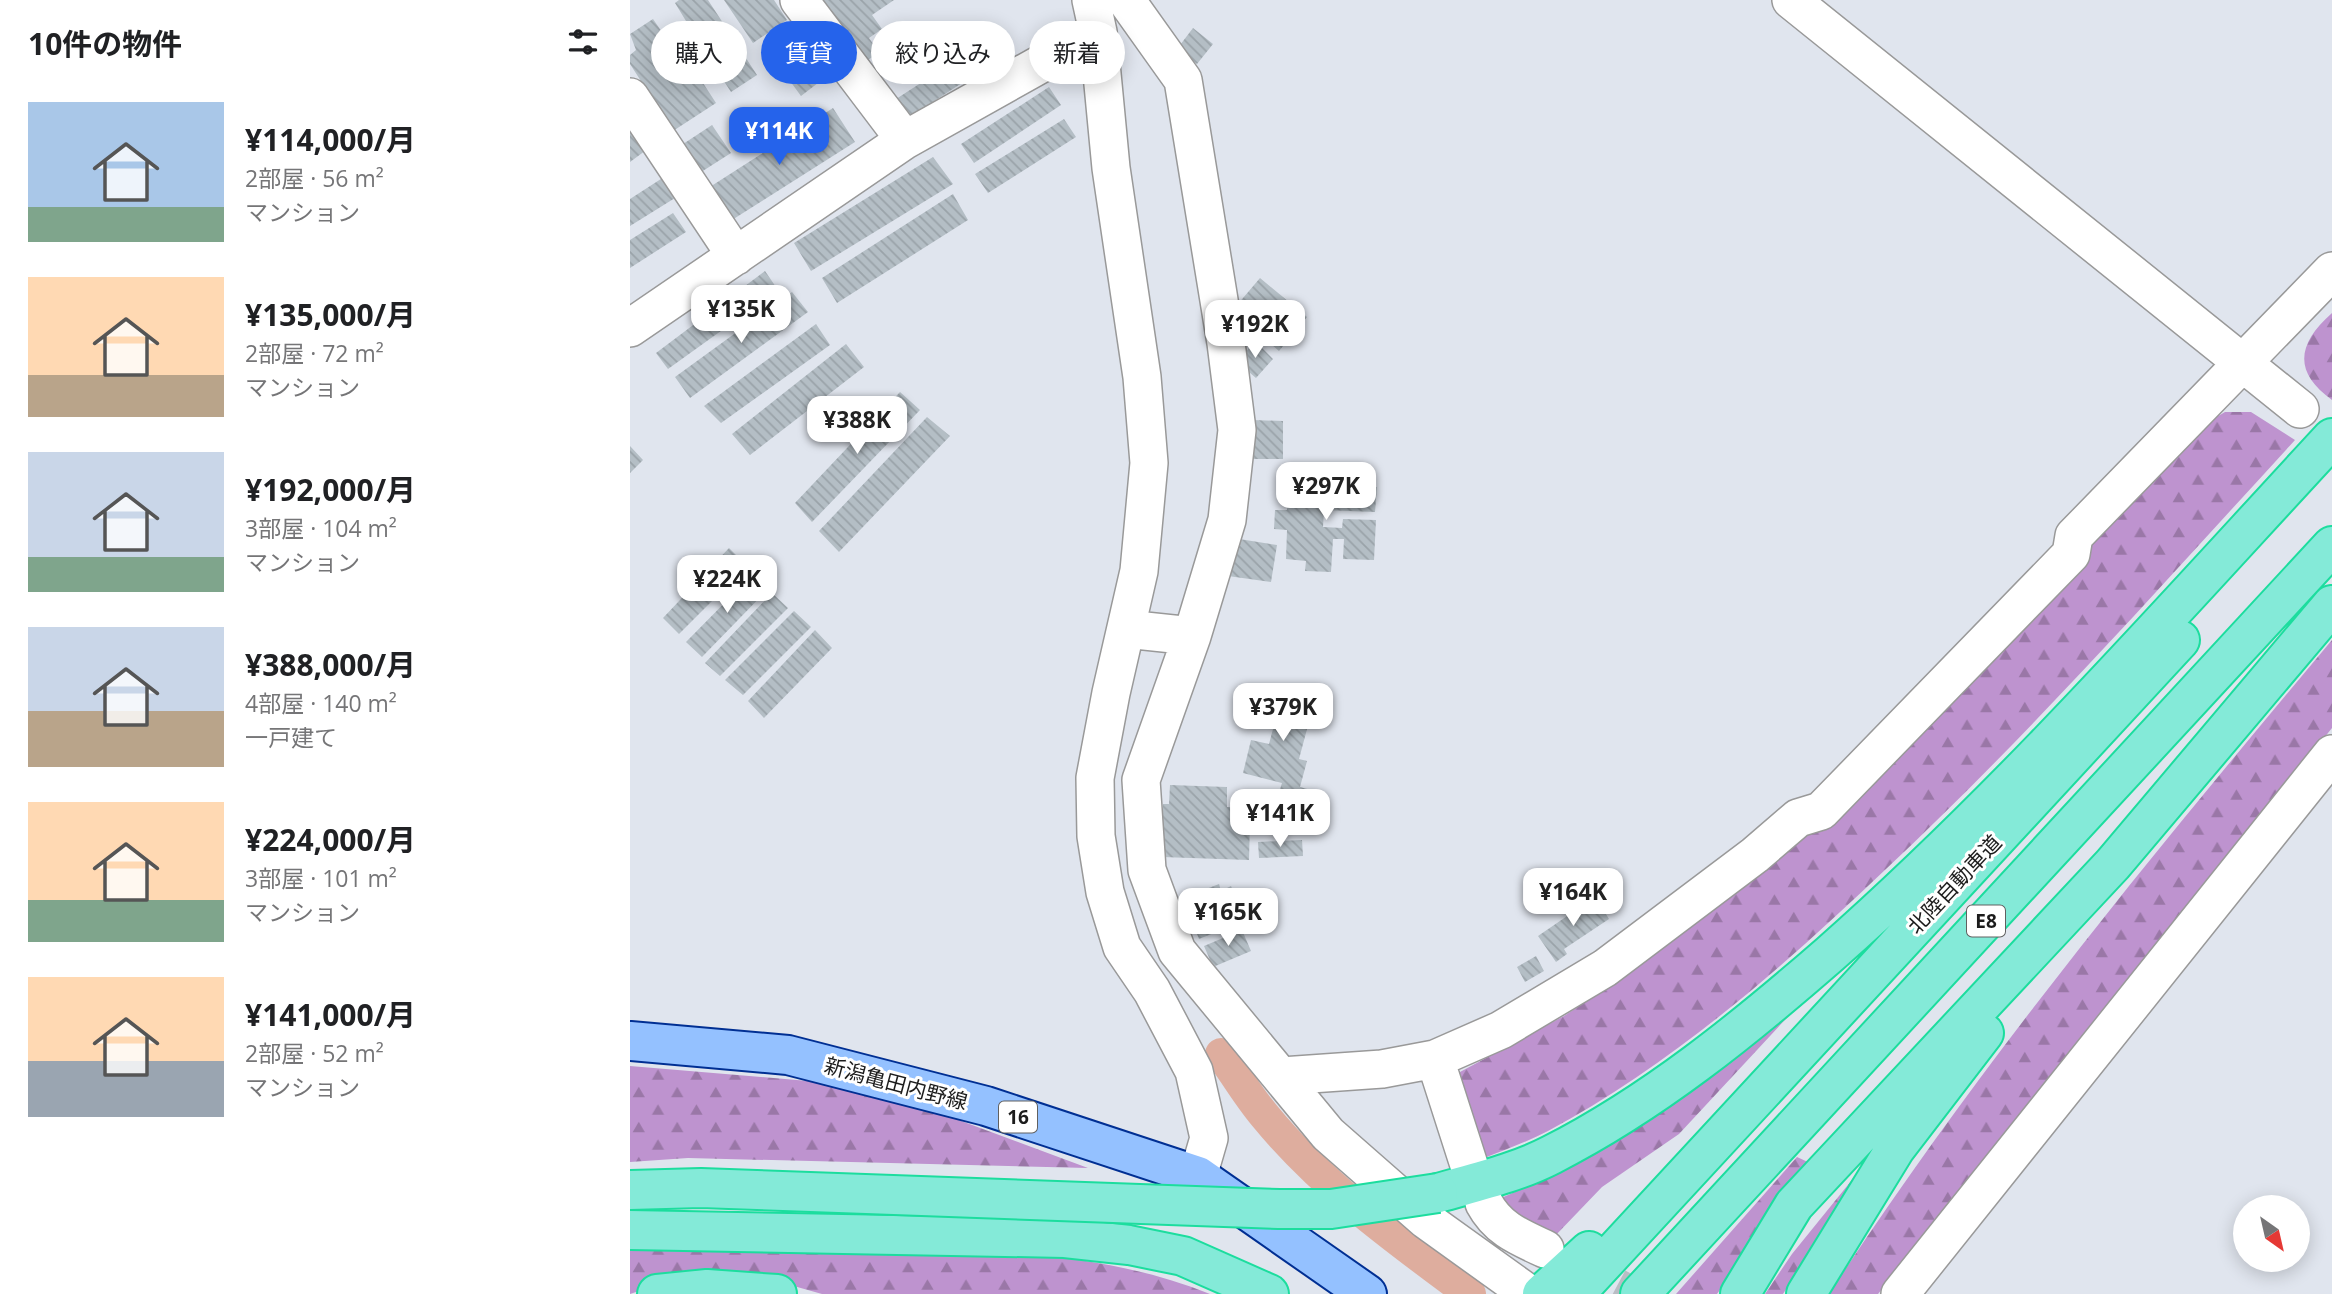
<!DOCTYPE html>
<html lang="ja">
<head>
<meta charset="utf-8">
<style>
  body { margin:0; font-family:"Open Sans","Noto Sans JP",sans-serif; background:#f6f6f6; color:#202124; height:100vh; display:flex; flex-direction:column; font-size:26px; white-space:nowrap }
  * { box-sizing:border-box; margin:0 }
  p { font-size:23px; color:#757577 }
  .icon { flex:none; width:38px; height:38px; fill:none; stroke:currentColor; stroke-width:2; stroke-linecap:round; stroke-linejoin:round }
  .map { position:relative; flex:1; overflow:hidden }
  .panel { display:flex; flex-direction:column; background:#fff; width:630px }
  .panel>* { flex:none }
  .guide { position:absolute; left:21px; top:21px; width:665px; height:63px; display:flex; gap:14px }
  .needle { width:46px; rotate:146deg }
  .buttons { position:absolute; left:1603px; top:1195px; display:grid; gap:14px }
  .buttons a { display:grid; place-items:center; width:77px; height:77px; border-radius:50%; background:#fff; box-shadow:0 4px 18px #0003; font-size:35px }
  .price { position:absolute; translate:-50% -60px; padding:0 16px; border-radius:14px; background:#fff; color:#222; font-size:23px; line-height:46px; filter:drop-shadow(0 2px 4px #0008) }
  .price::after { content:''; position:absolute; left:50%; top:42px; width:21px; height:16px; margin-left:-10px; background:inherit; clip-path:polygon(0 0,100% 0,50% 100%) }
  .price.on { background:#2563eb; color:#fff }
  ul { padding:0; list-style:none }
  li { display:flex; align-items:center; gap:21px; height:175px; padding:0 28px }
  li span { display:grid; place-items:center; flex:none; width:196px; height:140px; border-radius:0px; color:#555 }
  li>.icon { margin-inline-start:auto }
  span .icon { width:84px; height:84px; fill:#fffc; stroke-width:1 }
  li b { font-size:30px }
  h2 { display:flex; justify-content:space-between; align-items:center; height:84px; padding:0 28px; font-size:30px }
  .pill { padding:0 24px; border-radius:32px; background:#fff; box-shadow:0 4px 18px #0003; font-size:24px; line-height:63px }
  .pill.on { background:#2563eb; color:#fff }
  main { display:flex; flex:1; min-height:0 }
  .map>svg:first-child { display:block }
</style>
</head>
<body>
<main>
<section class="panel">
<h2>10件の物件<svg class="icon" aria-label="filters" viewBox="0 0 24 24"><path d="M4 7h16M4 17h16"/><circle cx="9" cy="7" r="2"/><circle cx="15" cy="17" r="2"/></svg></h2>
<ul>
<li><span style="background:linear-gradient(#a9c7e8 75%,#7fa58c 0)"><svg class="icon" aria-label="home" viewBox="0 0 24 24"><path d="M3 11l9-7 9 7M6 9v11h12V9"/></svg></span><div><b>¥114,000/月</b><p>2部屋 · 56 m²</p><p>マンション</p></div></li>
<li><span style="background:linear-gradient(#ffd9b3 70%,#b9a48a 0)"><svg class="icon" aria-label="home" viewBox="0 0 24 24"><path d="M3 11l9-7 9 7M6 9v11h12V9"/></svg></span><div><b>¥135,000/月</b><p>2部屋 · 72 m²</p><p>マンション</p></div></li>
<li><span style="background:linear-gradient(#c9d6e8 75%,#7fa58c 0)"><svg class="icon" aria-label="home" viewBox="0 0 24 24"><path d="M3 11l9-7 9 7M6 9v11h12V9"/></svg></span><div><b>¥192,000/月</b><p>3部屋 · 104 m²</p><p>マンション</p></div></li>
<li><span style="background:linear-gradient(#c9d6e8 60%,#b9a48a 0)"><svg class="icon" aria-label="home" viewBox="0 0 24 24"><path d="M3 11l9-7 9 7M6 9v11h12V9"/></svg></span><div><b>¥388,000/月</b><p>4部屋 · 140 m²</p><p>一戸建て</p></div></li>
<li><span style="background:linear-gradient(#ffd9b3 70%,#7fa58c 0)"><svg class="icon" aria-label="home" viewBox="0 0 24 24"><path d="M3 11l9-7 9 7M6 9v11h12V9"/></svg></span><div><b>¥224,000/月</b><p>3部屋 · 101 m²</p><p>マンション</p></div></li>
<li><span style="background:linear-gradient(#ffd9b3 60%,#9aa5b1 0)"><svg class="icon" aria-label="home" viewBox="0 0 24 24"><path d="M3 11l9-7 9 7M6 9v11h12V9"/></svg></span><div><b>¥141,000/月</b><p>2部屋 · 52 m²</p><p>マンション</p></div></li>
</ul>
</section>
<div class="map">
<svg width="1702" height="1294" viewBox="0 0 1702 1294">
  <defs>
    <pattern id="forest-firs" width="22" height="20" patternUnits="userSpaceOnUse" patternTransform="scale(1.75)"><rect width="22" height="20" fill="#be93cf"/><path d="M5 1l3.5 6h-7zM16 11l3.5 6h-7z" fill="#9a77a7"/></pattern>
    <pattern id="building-back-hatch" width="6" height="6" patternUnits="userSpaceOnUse" patternTransform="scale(1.75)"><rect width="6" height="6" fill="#b4bec5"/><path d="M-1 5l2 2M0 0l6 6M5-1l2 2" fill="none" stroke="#9aa3a9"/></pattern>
  </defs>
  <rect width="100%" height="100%" fill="#e0e5ee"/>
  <!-- forest -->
  <path fill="url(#forest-firs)" d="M1702,313v87c-39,-28 -35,-56 0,-87z
    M1595,412h26l44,28c-134,146 -265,294 -409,429 -103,98 -213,195 -338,262 -21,11 -44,19 -66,28l-23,-78 1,-9 104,-56 68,-45 139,-106 437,-443z
    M1702,640v88l-454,566h-49c151,-231 326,-443 503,-654z
    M1165,1009l-116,125 -77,53 -48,50 -25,-13 -30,-25c116,-49 197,-114 296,-190z
    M0,1066l178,15 129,31 151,56 -400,-10 -58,4z
    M1247,1149l-94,145h-18l27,-40z
    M1167,1157l13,6 -93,131h-41z
    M0,1249c78,0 156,0 234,1 116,0 237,0 346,44h-388l-46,-13 -97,-3 -49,16z"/>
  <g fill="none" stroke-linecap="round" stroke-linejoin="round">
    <!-- canal -->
    <path stroke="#dead9e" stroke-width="32" d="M591,1054c14,20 27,42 43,61 58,71 133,125 206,179"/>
  </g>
  <!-- building -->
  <path fill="url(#building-back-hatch)" d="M49,0h29l49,75 -26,17 -24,-37 -15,11 24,37 -43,28 -43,-67v-9l6,-5 -6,-16 23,-15 11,16 22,-14 -11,-18z
    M94,0h50l13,20 -34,23z
    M181,0h83l-22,15 10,14 -13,9 10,14 -23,17z
    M563,28l20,16 -16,20 -20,-15z
    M168,29l33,44 -30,23 -33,-45z
    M320,64l12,19 -57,37 -12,-19z
    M419,87l12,18 -87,58 -13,-19z
    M203,108l22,34 -131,83 -22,-33z
    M0,119l19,29 -19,14z
    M434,119l12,18 -88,56 -13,-19z
    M82,125l19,28 -36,23 -18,-28z
    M303,157l20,27 -142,87 -17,-28z
    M34,177l11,21 -45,28v-27z
    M323,194l15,26 -131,83 -15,-25z
    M43,213l13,19 -56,36v-28z
    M135,271l13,19 -110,79 -12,-16z
    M630,278l47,39 -28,34 -47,-40z
    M162,292l16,20 -118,86 -15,-21z
    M186,324l14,21 -109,78 -17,-17z
    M625,341l18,18 -17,19 -19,-16z
    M216,344l18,23 -114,88 -18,-21z
    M270,392l20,18 -108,112 -17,-19z
    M297,417l23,19 -111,116 -20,-21z
    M623,420l30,1v38h-31z
    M0,446l13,14 -13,13z
    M659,474l34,2v8l54,3 -2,25 -51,-2 -1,17 19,1 1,-9 33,1 -2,40 -31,-1 1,-20h-11l-2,33 -26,-1 1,-10 -20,-2 1,-29 -13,-1 1,-19h12z
    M603,538l44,7 -6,37 -43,-6z
    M99,548l18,18 -68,68 -16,-16z
    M123,574l16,14 -67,69 -16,-15z
    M142,593l16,15 -68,68 -15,-13z
    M164,611l17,16 -68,68 -18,-15z
    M185,630l17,18 -68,70 -16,-17z
    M629,683l35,9 -4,17 8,3 4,-16 21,6 -5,19 -8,-3 -11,41 8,2 -7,26 11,3 -4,17 -30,-8 5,-16 -39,-10 8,-33 18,4 8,-30 -24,-6z
    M540,785l57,2v20h10l-1,13h14l-1,40 -87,-3 1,-53h6z
    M672,840l1,16 -44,2 -1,-16z
    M589,884l2,7 10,-5 7,18 -8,3 6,17 -37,15 -16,-41z
    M965,897l14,22 -45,30 3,5 -11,8 -18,-26z
    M612,930l9,21 -38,16 -9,-21z
    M906,956l8,15 -19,11 -8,-15z"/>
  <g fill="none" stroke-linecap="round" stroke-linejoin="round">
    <!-- minor-tunnel -->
    <path stroke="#b9bdc4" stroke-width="37" stroke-dasharray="37 18" stroke-linecap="butt" d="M938,1261l62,33"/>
    <defs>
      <path id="minor" d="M169,0l106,140
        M461,0l7,32 13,136 31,209 7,86 -10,108 -28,122 -16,85 1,58 9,56 17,55 30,44 42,80 15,67 -11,38
        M496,0l57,80 43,263 11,87 -10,90 -35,116 -51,144 6,90 30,81 151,183 98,86 103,74
        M1161,0l509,409
        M0,97l106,159
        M0,328l275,-188 193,-108
        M496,629l66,7
        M805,1059l34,106
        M652,1076l100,-7 53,-10 66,-29 104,-62 150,-113 43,-37 23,-7 250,-257 3,-18 258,-265
        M854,1203c14,26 35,34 61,46
        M1270,1294l432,-540"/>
      <path id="major" d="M0,1041l158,14 198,51 212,70 169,118"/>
      <path id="highway" d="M808,1193c38,-11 78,-20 113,-38 102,-52 193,-126 279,-201 180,-159 339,-340 502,-516
        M0,1230l435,8 64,7 54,11 86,38
        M27,1294l50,-5 70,5
        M912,1294l47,-43
        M945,1294l605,-654
        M1010,1294l692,-748
        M1110,1294l54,-89 319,-341 219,-259
        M1176,1294l89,-145 89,-116"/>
    </defs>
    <!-- minor casing -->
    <use href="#minor" stroke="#999" stroke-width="40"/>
    <!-- major casing -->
    <use href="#major" stroke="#002f93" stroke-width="42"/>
    <!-- highway casing -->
    <use href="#highway" stroke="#1cdd9e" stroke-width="42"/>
    <!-- minor -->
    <use href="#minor" stroke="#fff" stroke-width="37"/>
    <!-- major -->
    <use href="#major" stroke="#94c1ff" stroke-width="38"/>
    <!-- highway -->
    <use href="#highway" stroke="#84ead8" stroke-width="38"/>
    <defs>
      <path id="highway-bridge" d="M0,1190l71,-2 578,21h52l107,-16"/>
    </defs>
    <!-- highway-bridge casing -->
    <use href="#highway-bridge" stroke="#1cdd9e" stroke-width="42" stroke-linecap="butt"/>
    <!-- highway-bridge -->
    <use href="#highway-bridge" stroke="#84ead8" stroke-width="38"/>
  </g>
  <g text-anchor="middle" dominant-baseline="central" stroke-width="6" stroke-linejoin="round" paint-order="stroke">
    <!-- shield labels -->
    <g fill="#fff" stroke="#606060" stroke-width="2">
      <rect x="1337" y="905.5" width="38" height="31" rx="5"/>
      <rect x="369" y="1101.5" width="38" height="31" rx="5"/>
    </g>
    <g font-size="19" font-weight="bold" fill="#1c1c1c">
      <text x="1356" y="921">E8</text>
      <text x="388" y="1117">16</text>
    </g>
    <!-- street labels -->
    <g font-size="21" fill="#1c1c1c" stroke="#fff">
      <text transform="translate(1324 884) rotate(-47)">北陸自動車道</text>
      <text transform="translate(266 1083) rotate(15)">新潟亀田内野線</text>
    </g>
  </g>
</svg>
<div class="buttons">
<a><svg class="needle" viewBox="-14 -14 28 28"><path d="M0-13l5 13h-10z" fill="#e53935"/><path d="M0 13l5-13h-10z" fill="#757577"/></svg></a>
</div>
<b class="price on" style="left:149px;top:167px">¥114K</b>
<b class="price" style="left:111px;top:345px">¥135K</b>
<b class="price" style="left:625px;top:360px">¥192K</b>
<b class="price" style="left:227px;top:456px">¥388K</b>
<b class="price" style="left:696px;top:522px">¥297K</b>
<b class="price" style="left:97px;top:615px">¥224K</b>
<b class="price" style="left:653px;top:743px">¥379K</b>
<b class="price" style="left:650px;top:849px">¥141K</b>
<b class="price" style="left:943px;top:928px">¥164K</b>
<b class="price" style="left:598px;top:948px">¥165K</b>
<div class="guide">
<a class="pill">購入</a>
<a class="pill on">賃貸</a>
<a class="pill">絞り込み</a>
<a class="pill">新着</a>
</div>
</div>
</main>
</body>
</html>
